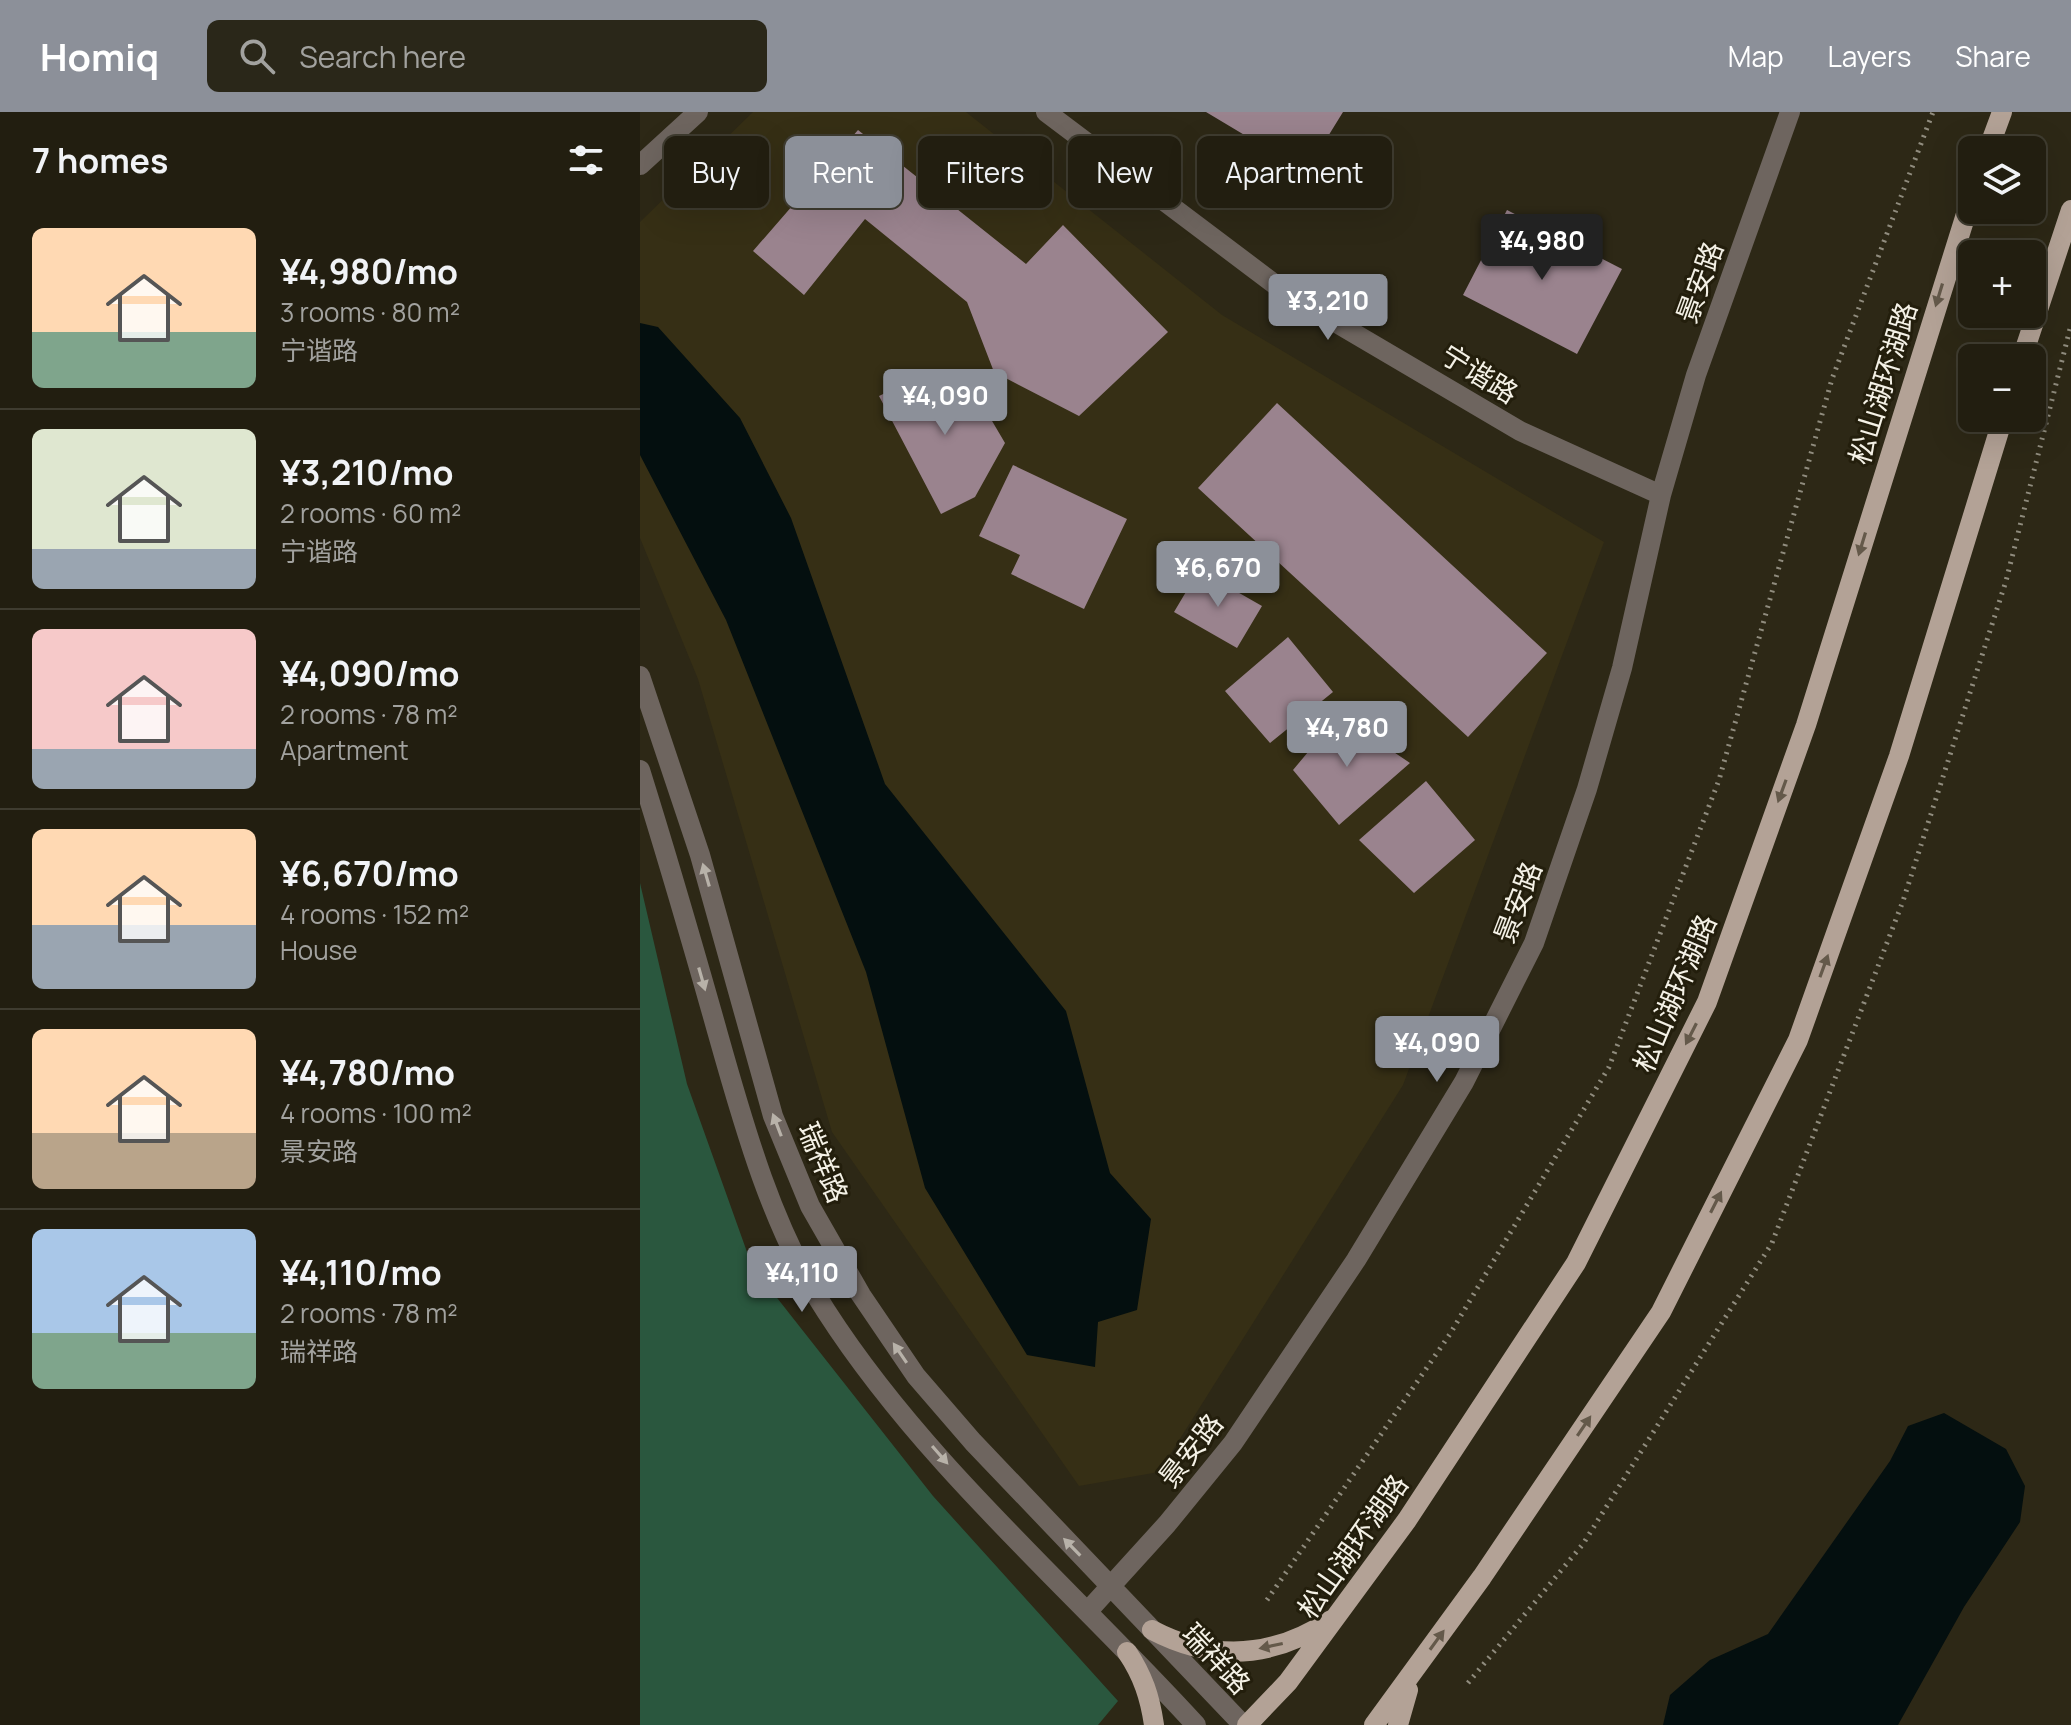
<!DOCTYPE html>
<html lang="en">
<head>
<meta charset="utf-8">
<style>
  body { margin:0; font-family:Manrope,"Noto Sans SC",sans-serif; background:#2a2719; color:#f1f3f6; height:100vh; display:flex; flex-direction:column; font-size:30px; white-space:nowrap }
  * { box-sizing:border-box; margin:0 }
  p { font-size:26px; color:#a2a29f }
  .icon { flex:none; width:44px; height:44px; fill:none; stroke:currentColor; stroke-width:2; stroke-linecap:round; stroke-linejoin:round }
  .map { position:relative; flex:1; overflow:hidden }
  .panel { display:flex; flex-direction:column; background:#221e10; width:640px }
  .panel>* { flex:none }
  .banner { position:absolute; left:24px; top:24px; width:760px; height:72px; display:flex; gap:16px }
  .fabs { position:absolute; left:1318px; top:24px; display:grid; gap:16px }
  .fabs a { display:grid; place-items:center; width:88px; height:88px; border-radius:12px; background:#221e10; box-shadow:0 8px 32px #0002,0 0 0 2px #3f3c30; font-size:40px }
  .price { position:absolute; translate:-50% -68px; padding:0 18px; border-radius:8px; background:#8c9099; color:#fff; font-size:26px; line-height:52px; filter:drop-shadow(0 2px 4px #0008) }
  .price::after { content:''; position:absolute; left:50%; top:48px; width:24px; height:18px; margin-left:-12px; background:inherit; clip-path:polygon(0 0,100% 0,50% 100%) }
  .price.on { background:#222; color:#fff }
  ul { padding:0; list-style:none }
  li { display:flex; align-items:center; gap:24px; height:200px; padding:0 32px }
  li+li { border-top:2px solid #3f3c30 }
  li span { display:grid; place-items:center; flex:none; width:224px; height:160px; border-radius:12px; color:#555 }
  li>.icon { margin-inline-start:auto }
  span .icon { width:96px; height:96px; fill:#fffc; stroke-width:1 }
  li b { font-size:34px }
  h2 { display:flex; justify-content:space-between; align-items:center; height:96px; padding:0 32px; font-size:34px }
  .chip { padding:0 28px; border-radius:12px; background:#221e10; box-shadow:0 8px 32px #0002,0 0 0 2px #3f3c30; font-size:28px; line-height:72px }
  .chip.on { background:#8c9099; color:#fff }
  header { display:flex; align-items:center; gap:48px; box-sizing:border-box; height:112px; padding:0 40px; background:#8c9099; color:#fff }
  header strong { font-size:38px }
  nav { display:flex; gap:44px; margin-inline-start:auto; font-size:28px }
  .search { width:560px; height:72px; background:#2a2719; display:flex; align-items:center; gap:20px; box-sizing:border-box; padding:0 28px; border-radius:12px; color:#a2a29f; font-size:30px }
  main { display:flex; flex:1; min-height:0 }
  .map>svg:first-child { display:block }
</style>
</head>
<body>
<header>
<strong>Homiq</strong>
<div class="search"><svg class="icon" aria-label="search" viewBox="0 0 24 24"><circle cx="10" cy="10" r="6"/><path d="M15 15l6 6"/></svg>Search here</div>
<nav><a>Map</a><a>Layers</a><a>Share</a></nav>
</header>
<main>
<section class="panel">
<h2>7 homes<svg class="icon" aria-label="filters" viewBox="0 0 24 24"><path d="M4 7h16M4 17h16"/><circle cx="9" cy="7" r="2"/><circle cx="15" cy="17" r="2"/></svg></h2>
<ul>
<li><span style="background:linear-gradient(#ffd9b3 65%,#7fa58c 0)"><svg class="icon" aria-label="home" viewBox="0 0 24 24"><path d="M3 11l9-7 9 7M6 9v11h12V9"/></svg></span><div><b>¥4,980/mo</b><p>3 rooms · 80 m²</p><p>宁谐路</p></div></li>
<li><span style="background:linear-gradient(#dfe7d0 75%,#9aa5b1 0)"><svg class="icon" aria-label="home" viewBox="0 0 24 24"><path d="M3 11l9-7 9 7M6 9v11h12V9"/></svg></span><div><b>¥3,210/mo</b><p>2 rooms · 60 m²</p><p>宁谐路</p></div></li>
<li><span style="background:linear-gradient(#f6c9c9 75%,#9aa5b1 0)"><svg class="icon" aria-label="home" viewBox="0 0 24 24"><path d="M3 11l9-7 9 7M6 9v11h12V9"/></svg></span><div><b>¥4,090/mo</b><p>2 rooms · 78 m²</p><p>Apartment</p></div></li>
<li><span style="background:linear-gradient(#ffd9b3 60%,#9aa5b1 0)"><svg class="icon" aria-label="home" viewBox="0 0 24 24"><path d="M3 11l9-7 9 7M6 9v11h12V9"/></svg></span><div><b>¥6,670/mo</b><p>4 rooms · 152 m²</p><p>House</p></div></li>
<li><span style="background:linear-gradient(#ffd9b3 65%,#b9a48a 0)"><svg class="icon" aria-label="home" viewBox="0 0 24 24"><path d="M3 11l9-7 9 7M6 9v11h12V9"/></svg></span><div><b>¥4,780/mo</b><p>4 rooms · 100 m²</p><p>景安路</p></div></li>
<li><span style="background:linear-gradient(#a9c7e8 65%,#7fa58c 0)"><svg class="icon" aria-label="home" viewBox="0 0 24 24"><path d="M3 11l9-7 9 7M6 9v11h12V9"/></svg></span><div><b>¥4,110/mo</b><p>2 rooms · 78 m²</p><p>瑞祥路</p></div></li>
</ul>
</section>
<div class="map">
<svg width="1431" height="1613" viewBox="0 0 1431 1613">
  <rect width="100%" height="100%" fill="#2d2816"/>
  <!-- built -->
  <path fill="#362f15" d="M113,0h213l256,203 382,227 -201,543 -244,387 -80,14 -247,-354 -134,-453 -58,-141v-316z"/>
  <!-- green -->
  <path fill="#2a573e" d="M0,771l47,201 65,182 181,230 185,205 -20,24h-458z"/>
  <!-- water -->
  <path fill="#040f0f" d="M0,211l18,4 82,91 51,100 94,266 181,227 44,162 41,46 -14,91 -39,12 -3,45 -68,-12 -102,-167 -59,-216 -140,-352 -86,-165z
    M1304,1301l62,36 19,37 -5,36 -56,85 -66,118h-235l7,-30 40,-35 58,-26 122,-173 18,-35z"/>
  <!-- building -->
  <path fill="#9a838e" d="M566,0h137l-37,60z
    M218,18l168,134 37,-39 105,107 -89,84 -85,-44 -27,-70 -102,-83 -61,76 -51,-44z
    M867,98l115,59 -45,85 -114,-59z
    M287,261l48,19 30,51 -30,54 -34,17 -62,-118z
    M637,291l270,250 -79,84 -270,-249z
    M373,353l114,54 -43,90 -73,-35 9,-19 -41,-19z
    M559,458l63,36 -25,42 -63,-36z
    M648,525l45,55 -63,51 -45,-52z
    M699,603l71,48 -71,62 -46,-55z
    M786,669l49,59 -61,53 -55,-53z"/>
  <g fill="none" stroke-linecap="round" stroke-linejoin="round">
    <!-- path -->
    <path stroke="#908c7e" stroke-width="5" stroke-dasharray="2 6" stroke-linecap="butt" d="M627,1488l183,-266 159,-267 110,-287 113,-401 101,-267
      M828,1571l115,-139 189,-301 131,-342 103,-320 65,-256"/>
    <!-- minor -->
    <path stroke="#6e655f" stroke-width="20" d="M406,0l243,183 231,136 141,64
      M0,53l58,-53
      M0,564l60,179 73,261 37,90 51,89 55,81 57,66 270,283
      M0,658c25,80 49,162 72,243 28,99 57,211 114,298 99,154 247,279 370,414
      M448,1499l79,-87 66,-81 123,-183 108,-178 70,-139 53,-154 35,-121 39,-173 35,-120 94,-263"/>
    <!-- major -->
    <path stroke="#b3a296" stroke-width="20" d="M1348,38l14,-38
      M1382,246l49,-148
      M512,1518c61,32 121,28 179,-10
      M487,1540c16,24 23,45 27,73
      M607,1613l41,-43 119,-162 169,-257 131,-261 99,-277 166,-530
      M734,1613l108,-148 179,-265 137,-272 101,-284 104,-338
      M758,1613l10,-35"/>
  </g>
  <!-- one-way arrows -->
  <defs><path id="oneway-solid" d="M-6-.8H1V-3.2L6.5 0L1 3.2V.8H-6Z" transform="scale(2)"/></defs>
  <g fill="#64594a">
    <use href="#oneway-solid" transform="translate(1299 183) rotate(107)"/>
    <use href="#oneway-solid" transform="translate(1222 432) rotate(107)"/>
    <use href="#oneway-solid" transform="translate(1142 679) rotate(110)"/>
    <use href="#oneway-solid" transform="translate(1184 854) rotate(-70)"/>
    <use href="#oneway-solid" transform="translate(1051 922) rotate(117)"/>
    <use href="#oneway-solid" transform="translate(1076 1090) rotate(-63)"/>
    <use href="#oneway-solid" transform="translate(944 1314) rotate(-56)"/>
    <use href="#oneway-solid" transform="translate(797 1528) rotate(-54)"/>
    <use href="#oneway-solid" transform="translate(631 1534) rotate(168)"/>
  </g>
  <g fill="#b8b2a9">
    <use href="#oneway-solid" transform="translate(66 763) rotate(-106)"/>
    <use href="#oneway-solid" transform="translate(62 867) rotate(74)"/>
    <use href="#oneway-solid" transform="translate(137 1013) rotate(-111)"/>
    <use href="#oneway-solid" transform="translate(260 1241) rotate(-124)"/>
    <use href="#oneway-solid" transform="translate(300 1343) rotate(49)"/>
    <use href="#oneway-solid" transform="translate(432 1435) rotate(-134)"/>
  </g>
  <g text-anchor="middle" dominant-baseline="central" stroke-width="6" stroke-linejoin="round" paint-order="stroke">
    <!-- street labels -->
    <g font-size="28" fill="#f4f1e6" stroke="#231e0c">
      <text transform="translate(1059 170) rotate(-70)">景安路</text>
      <text transform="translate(840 261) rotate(32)">宁谐路</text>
      <text transform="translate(1242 271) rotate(-73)">松山湖环湖路</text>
      <text transform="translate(877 790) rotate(-69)">景安路</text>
      <text transform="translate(1034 881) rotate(-67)">松山湖环湖路</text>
      <text transform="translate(184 1050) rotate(67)">瑞祥路</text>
      <text transform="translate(550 1338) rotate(-52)">景安路</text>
      <text transform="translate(712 1434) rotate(-55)">松山湖环湖路</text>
      <text transform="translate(577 1546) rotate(47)">瑞祥路</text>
    </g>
  </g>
</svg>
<div class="fabs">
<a><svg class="icon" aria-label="layers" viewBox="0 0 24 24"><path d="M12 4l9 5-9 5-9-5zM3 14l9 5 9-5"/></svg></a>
<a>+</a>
<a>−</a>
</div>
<b class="price on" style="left:902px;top:170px">¥4,980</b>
<b class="price" style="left:688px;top:230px">¥3,210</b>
<b class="price" style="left:305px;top:325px">¥4,090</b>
<b class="price" style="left:578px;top:497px">¥6,670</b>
<b class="price" style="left:707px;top:657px">¥4,780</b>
<b class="price" style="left:797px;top:972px">¥4,090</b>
<b class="price" style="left:162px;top:1202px">¥4,110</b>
<div class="banner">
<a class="chip">Buy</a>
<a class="chip on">Rent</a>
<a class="chip">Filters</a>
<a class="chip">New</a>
<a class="chip">Apartment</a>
</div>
</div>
</main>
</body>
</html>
